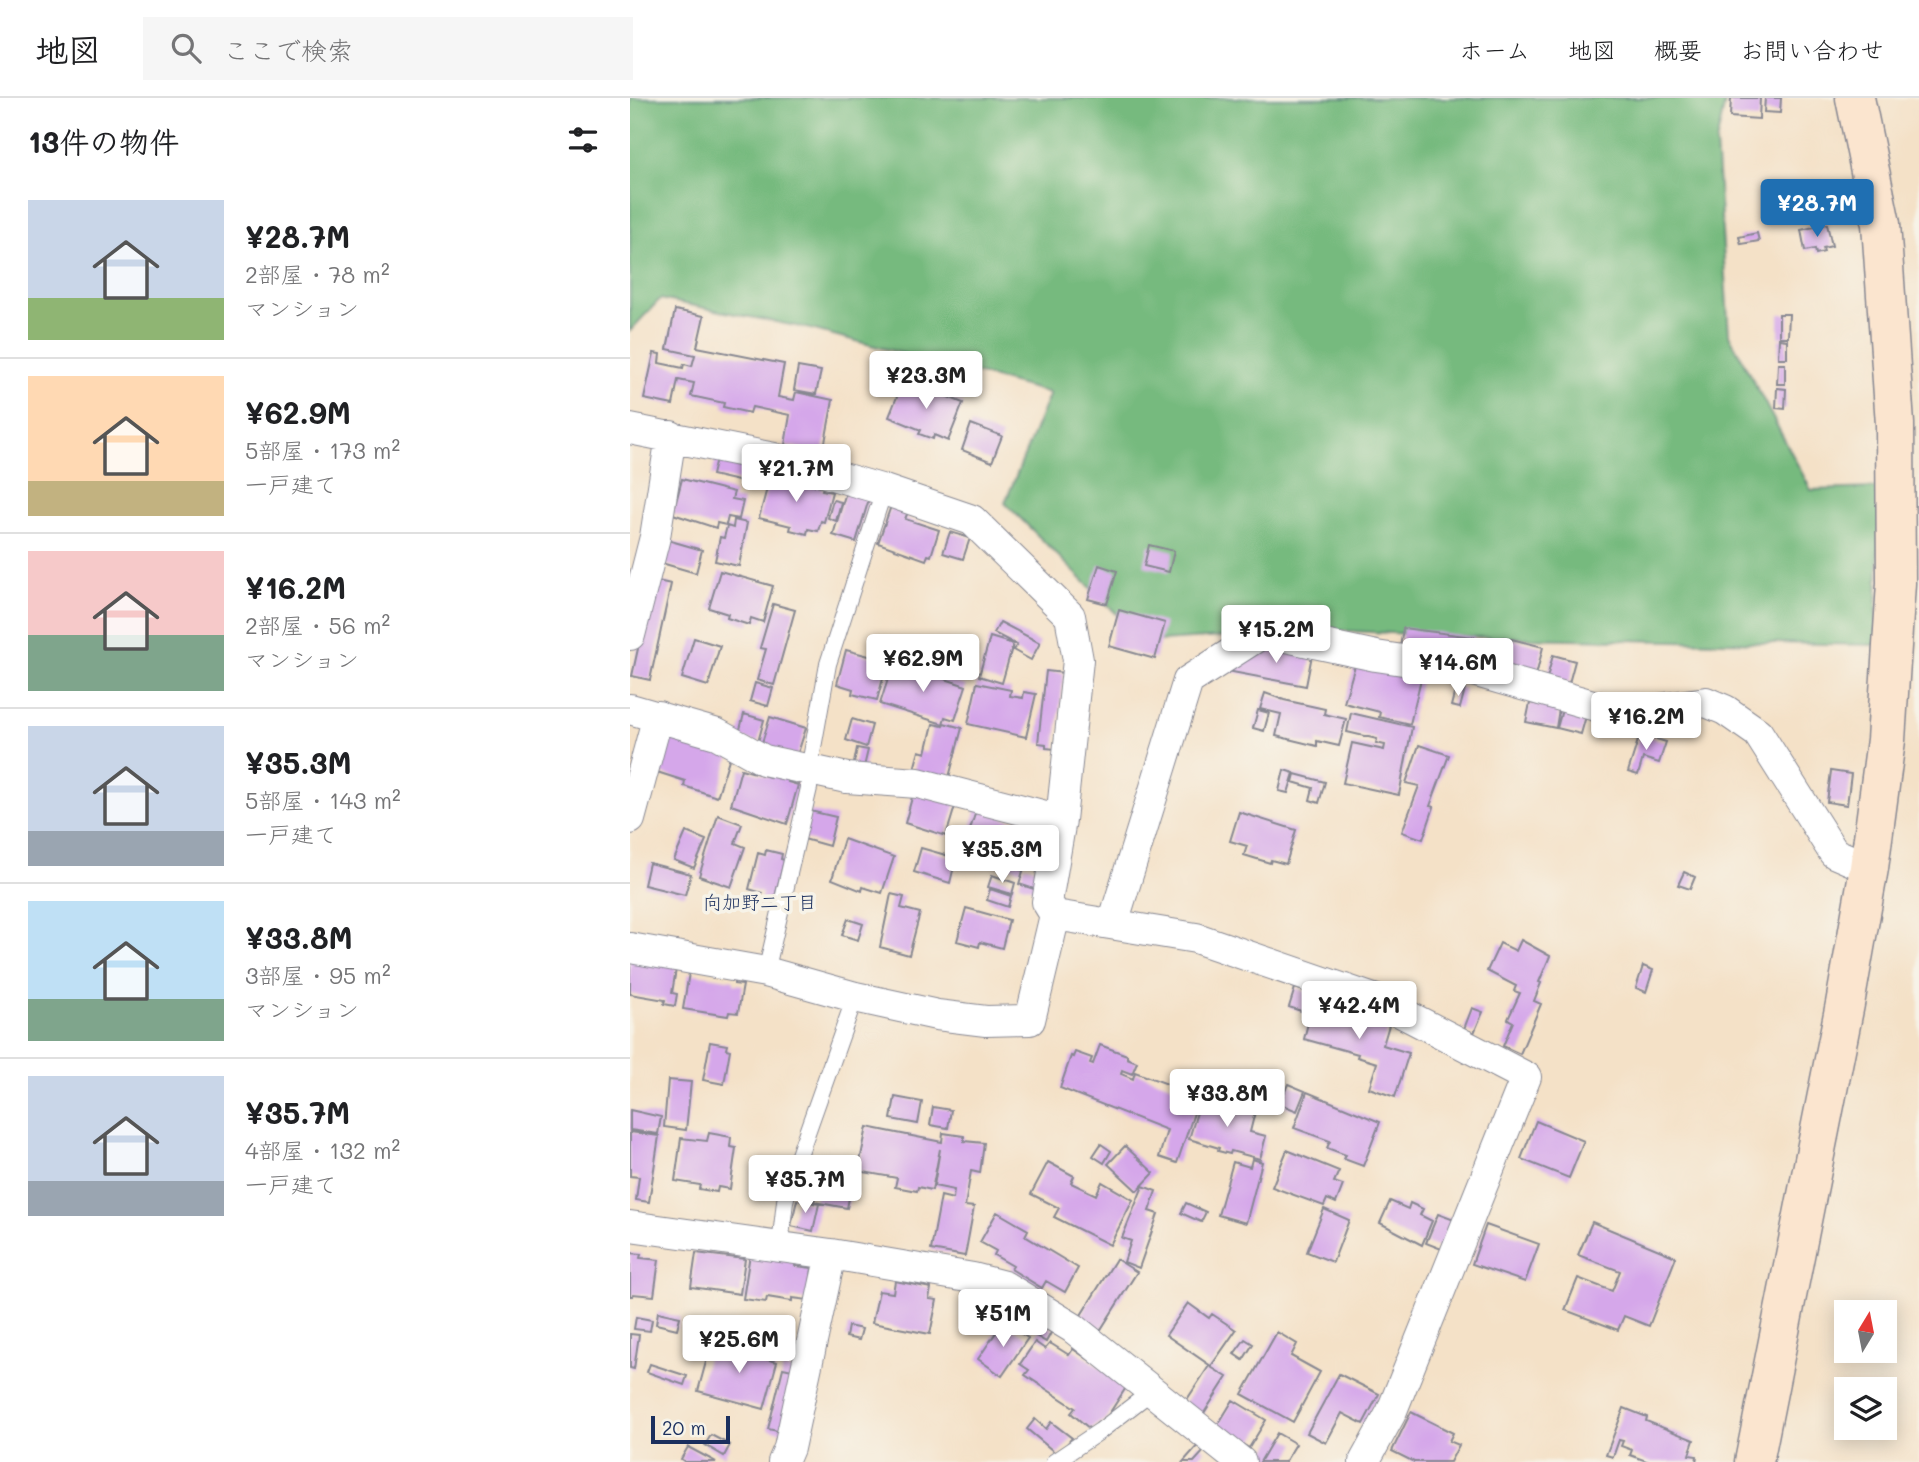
<!DOCTYPE html>
<html lang="ja">
<head>
<meta charset="utf-8">
<style>
  body { margin:0; font-family:Mali,"Klee One",sans-serif; background:#f6f6f6; color:#202124; height:100vh; display:flex; flex-direction:column; font-size:26px; white-space:nowrap }
  * { box-sizing:border-box; margin:0 }
  p { font-size:23px; color:#757577 }
  .icon { flex:none; width:38px; height:38px; fill:none; stroke:currentColor; stroke-width:2; stroke-linecap:round; stroke-linejoin:round }
  .map { position:relative; flex:1; overflow:hidden }
  .sheet { display:flex; flex-direction:column; background:#fff; width:630px }
  .sheet>* { flex:none }
  .needle { width:46px; rotate:10deg }
  .fabs { position:absolute; left:1204px; top:1202px; display:grid; gap:14px }
  .fabs a { display:grid; place-items:center; width:63px; height:63px; border-radius:0px; background:#fff; box-shadow:0 4px 18px #0003; font-size:35px }
  .scale { position:absolute; left:21px; bottom:18px; width:79px; box-sizing:border-box; padding-left:7px; border:4px solid #1b2f5e; border-top:0; font-size:19px; line-height:24px; white-space:nowrap; color:#1b2f5e; -webkit-text-stroke:5px #f7f3e8; paint-order:stroke }
  .price { position:absolute; translate:-50% -60px; padding:0 16px; border-radius:7px; background:#fff; color:#222; font-size:23px; line-height:46px; filter:drop-shadow(0 2px 4px #0008) }
  .price::after { content:''; position:absolute; left:50%; top:42px; width:21px; height:16px; margin-left:-10px; background:inherit; clip-path:polygon(0 0,100% 0,50% 100%) }
  .price.selected { background:#1f6fb2; color:#fff }
  ul { padding:0; list-style:none }
  li { display:flex; align-items:center; gap:21px; height:175px; padding:0 28px }
  li+li { border-top:2px solid #e0e0e0 }
  li span { display:grid; place-items:center; flex:none; width:196px; height:140px; border-radius:0px; color:#555 }
  li>.icon { margin-inline-start:auto }
  span .icon { width:84px; height:84px; fill:#fffc; stroke-width:1 }
  li b { font-size:30px }
  h2 { display:flex; justify-content:space-between; align-items:center; height:84px; padding:0 28px; font-size:30px }
  header { display:flex; align-items:center; gap:42px; box-sizing:border-box; height:98px; padding:0 35px; background:#fff; border-bottom:2px solid #e0e0e0 }
  header strong { font-size:33px }
  nav { display:flex; gap:38px; margin-inline-start:auto; font-size:24px }
  .search { width:490px; height:63px; background:#f6f6f6; display:flex; align-items:center; gap:18px; box-sizing:border-box; padding:0 24px; border-radius:0px; color:#757577; font-size:26px }
  main { display:flex; flex:1; min-height:0 }
  .map>svg:first-child { display:block }
</style>
</head>
<body>
<header>
<strong>地図</strong>
<div class="search"><svg class="icon" aria-label="search" viewBox="0 0 24 24"><circle cx="10" cy="10" r="6"/><path d="M15 15l6 6"/></svg>ここで検索</div>
<nav><a>ホーム</a><a>地図</a><a>概要</a><a>お問い合わせ</a></nav>
</header>
<main>
<section class="sheet">
<h2>13件の物件<svg class="icon" aria-label="filters" viewBox="0 0 24 24"><path d="M4 7h16M4 17h16"/><circle cx="9" cy="7" r="2"/><circle cx="15" cy="17" r="2"/></svg></h2>
<ul>
<li><span style="background:linear-gradient(#c9d6e8 70%,#8fb573 0)"><svg class="icon" aria-label="home" viewBox="0 0 24 24"><path d="M3 11l9-7 9 7M6 9v11h12V9"/></svg></span><div><b>¥28.7M</b><p>2部屋 · 78 m²</p><p>マンション</p></div></li>
<li><span style="background:linear-gradient(#ffd9b3 75%,#c2b280 0)"><svg class="icon" aria-label="home" viewBox="0 0 24 24"><path d="M3 11l9-7 9 7M6 9v11h12V9"/></svg></span><div><b>¥62.9M</b><p>5部屋 · 173 m²</p><p>一戸建て</p></div></li>
<li><span style="background:linear-gradient(#f6c9c9 60%,#7fa58c 0)"><svg class="icon" aria-label="home" viewBox="0 0 24 24"><path d="M3 11l9-7 9 7M6 9v11h12V9"/></svg></span><div><b>¥16.2M</b><p>2部屋 · 56 m²</p><p>マンション</p></div></li>
<li><span style="background:linear-gradient(#c9d6e8 75%,#9aa5b1 0)"><svg class="icon" aria-label="home" viewBox="0 0 24 24"><path d="M3 11l9-7 9 7M6 9v11h12V9"/></svg></span><div><b>¥35.3M</b><p>5部屋 · 143 m²</p><p>一戸建て</p></div></li>
<li><span style="background:linear-gradient(#bfe0f5 70%,#7fa58c 0)"><svg class="icon" aria-label="home" viewBox="0 0 24 24"><path d="M3 11l9-7 9 7M6 9v11h12V9"/></svg></span><div><b>¥33.8M</b><p>3部屋 · 95 m²</p><p>マンション</p></div></li>
<li><span style="background:linear-gradient(#c9d6e8 75%,#9aa5b1 0)"><svg class="icon" aria-label="home" viewBox="0 0 24 24"><path d="M3 11l9-7 9 7M6 9v11h12V9"/></svg></span><div><b>¥35.7M</b><p>4部屋 · 132 m²</p><p>一戸建て</p></div></li>
</ul>
</section>
<div class="map">
<svg width="1289" height="1364" viewBox="0 0 1289 1364">
  <rect width="100%" height="100%" fill="#f7f3e8"/>
  <filter id="ink" filterUnits="userSpaceOnUse"><feTurbulence type="fractalNoise" baseFrequency=".0143" numOctaves="2"/><feDisplacementMap in="SourceGraphic" scale="14" xChannelSelector="R" yChannelSelector="G"/><feConvolveMatrix kernelMatrix="1 2 1 2 8 2 1 2 1" color-interpolation-filters="sRGB"/></filter>
  <filter id="wash" filterUnits="userSpaceOnUse"><feTurbulence type="fractalNoise" baseFrequency=".00686" numOctaves="4" result="noise"/><feDisplacementMap in="SourceGraphic" scale="28" xChannelSelector="R" yChannelSelector="G"/><feGaussianBlur stdDeviation="1.57" result="paint"/><feColorMatrix in="noise" values="0 0 0 0 0 0 0 0 0 0 0 0 0 0 0 0 0 1.4 0 .05"/><feComposite in="paint" operator="in"/></filter>
  <g filter="url(#wash)">
    <rect width="100%" height="100%" fill="#f4e1c7"/>
    <!-- forest -->
    <path fill="#76ba7e" stroke="#48746e" stroke-width="2" d="M0,0h1096l-10,45 13,192 82,155 69,-2 -4,157 -403,-8 -145,-7 -183,12 -140,-139 45,-110 -239,-64 -151,-30 -30,32z"/>
    <g id="blocks">
      <!-- building -->
      <path fill="#d5a7ea" d="M1101,0h29l-1,21 -29,-2z
        M1135,0h16l-1,15 -16,-1z
        M1197,126l5,22 -9,2 1,4 -8,2 -1,-5 -10,2 -4,-21z
        M1127,135l2,8 -18,3 -2,-7z
        M45,212l29,6 -7,31 87,17 -6,33 16,3 2,-8 37,8 -10,53 -38,-8 5,-30 -38,-8 -2,6 -27,-6 1,-4 -33,-7 3,-13 -16,-3 -5,25 -29,-6 10,-46 6,1 -1,9 24,5 1,-4 8,2 3,-11 -28,-6z
        M1149,216h10l-1,23h-9z
        M1149,241l8,1v18h-9z
        M1148,266h7v20h-8z
        M168,269l23,4 -5,23 -22,-4z
        M274,281l59,24 -15,38 -14,-6 -1,4 -14,-5 2,-4 -32,-13z
        M1147,290l9,1 -1,20 -9,-1z
        M341,326l31,12 -10,26 -30,-12z
        M87,356l43,10 -4,17 -4,-1 -1,4 -39,-9z
        M140,379l31,8 2,-7 21,6 -2,6 10,2 -8,30 -3,-1 -3,10 -10,-2 -1,5 -17,-4 1,-4 -32,-8z
        M52,381l52,13 -2,7 11,2 -4,18 -11,-2 -2,8 -9,-2 -1,5 -43,-14z
        M216,394l23,7 -13,43 -23,-7z
        M203,402l8,2 -5,19 -8,-3z
        M261,408l17,6 -3,7 34,11 -8,26 -3,-1 -2,5 -48,-17z
        M104,422l13,3 -8,43 -24,-5 5,-24 4,1 3,-12 6,2z
        M320,434l20,6 -7,21 -20,-6z
        M34,441l38,11 -6,23 -38,-11z
        M519,447l25,6 -5,21 -25,-6z
        M469,467l18,6 -10,33 -19,-5z
        M90,473l53,15 -10,36 -12,-4 -2,7 -22,-7 1,-4 -19,-6z
        M23,482l18,4 -21,96 -18,-4z
        M143,506l22,6 -21,75 -17,-5 9,-31 -6,-1z
        M489,512l46,13 -10,36 -46,-13z
        M370,524l40,21 -9,17 -18,-10 4,-5 -23,-12z
        M773,530l71,9 -3,21 -71,-10z
        M360,539l23,7 -11,39 -23,-7z
        M874,539l39,10 -7,29 -40,-11z
        M64,540l26,8 -12,40 -26,-8z
        M634,547l48,10 -6,31 -79,-15z
        M216,552l42,11 -11,39 -25,-6 1,-5 -16,-5z
        M923,557l22,6 -6,22 -22,-5z
        M726,564l65,17 -11,45 -31,-7 1,-5 -36,-9z
        M263,565l24,8 2,-5 25,8 -2,4 24,8 -11,34 -10,-3 -2,7 -63,-20z
        M416,573l18,2 -9,76 -9,-1v-4l-8,-1z
        M125,585l18,5 -5,18 -18,-5z
        M347,585l34,7 -1,6 13,2 1,-6 12,2 -10,43 -58,-13z
        M826,589l9,2 -5,19 -9,-2z
        M635,595l19,7 41,9 -1,5 22,5 -7,27 -22,-5v5l-41,-10 5,-22 -21,-5z
        M900,605l29,6 -3,19 -30,-6z
        M628,612l11,3 -5,18 -11,-3z
        M932,612l24,6 -5,18 -24,-6z
        M721,615l61,14 -13,68 -56,-12 9,-40 32,7 1,-5 -9,-2 1,-4 -30,-7z
        M114,616l20,6 -6,22 -20,-5z
        M140,619l36,11 -9,28 -36,-10z
        M222,621l20,6 -6,22 -20,-7z
        M314,625l18,5 -14,53 -35,-8 6,-22 7,2 7,-29 10,2z
        M37,633l51,16 -1,4 13,5 -13,41 -33,-11 1,-5 -31,-10z
        M1010,636l26,8 -7,21 -16,-5 -5,17 -10,-3z
        M789,647l30,10 -19,51 4,1 -11,32 -21,-7 17,-46 -13,-3z
        M227,650l11,2 -5,21 -10,-3z
        M111,671l28,8v-3l20,5 -1,3 10,3 -11,39 -56,-19z
        M654,672l10,3 -6,20 -9,-2z
        M1201,673l20,3 -4,31 -20,-3z
        M665,676l30,8 -6,21 -9,-3 3,-12 -20,-6z
        M283,696l43,9 -10,33 -41,-13z
        M347,710l53,19 -5,14 8,2 -4,14 -4,-1 -4,14 -22,-7 2,-7 -17,-6 -1,7 -20,-6z
        M180,713l26,6 -7,29 -25,-7z
        M609,714l57,18 -10,34 -15,-4 -1,3 -26,-8 3,-9 -17,-5z
        M88,717l24,9 -7,19 10,4 -14,40 -32,-11z
        M56,734l20,8 -12,28 -20,-8z
        M214,741l50,18 -12,36 -19,-6 -1,4 -30,-12z
        M291,750l35,10 -6,25 -36,-11z
        M136,752l16,4 -1,5 3,1 -12,49 -13,-3 3,-13 -13,-4 9,-36 7,2z
        M19,765l42,11 -6,21 -41,-10z
        M395,767l18,6 -6,19 -18,-6z
        M1054,774l11,5 -5,12 -12,-4z
        M362,777l23,8 -3,11 -24,-7z
        M360,791l21,7 -3,11 -21,-7z
        M261,796l13,3 -3,11 19,5 -11,42 -29,-8z
        M336,810l43,12 -7,28 -22,-6 -1,5 -22,-6z
        M218,821l15,5 -5,16 -16,-5z
        M891,842l29,16 -11,26 2,1 -7,18 7,3 -21,50 -17,-8 10,-24 -5,-3 12,-26 -6,-2 2,-5 -29,-15 13,-28 16,8z
        M0,858l47,7 -5,30 5,1 -2,12 -11,-2 1,-4 -35,-6z
        M1013,868l10,4 -7,22 -10,-4z
        M59,875l45,7v4l9,1 -5,28 -9,-1 -1,4 -45,-7z
        M665,890l18,6 -6,19 -18,-6z
        M683,905l31,8 3,-8 30,9 -2,8 14,5 -6,20 26,8 -14,44 -26,-9 8,-25 -20,-6 1,-3 -54,-15z
        M842,910l11,4 -9,21 -10,-4z
        M80,944l17,3 -1,4 4,1 -6,34 -21,-4z
        M470,947l27,10v3l10,4 -5,12 -10,-4 -1,4 12,5 2,-7 49,18 -5,14 16,6 -18,53 -18,-6 8,-27 -107,-42 11,-32 2,1 2,-5 17,6 -2,5 3,1z
        M38,982l23,2 -5,48 -22,-3z
        M658,986l17,7 -8,20 -17,-7z
        M677,994l73,30 -17,44 -19,-7 2,-4 -19,-7 3,-7 -36,-13z
        M265,999l27,5 -4,22 -27,-5z
        M571,1001l24,8 1,-4 29,9 -5,20 16,4 -6,23 -29,-8 -1,3 -12,-3 1,-3 -30,-9z
        M303,1009l18,3 -3,18 -18,-3z
        M0,1012l31,7 -3,17 -28,-4z
        M906,1023l48,20 -15,37 -48,-19z
        M237,1029l75,15 1,-9 21,3v5l20,2 -4,30 -9,-2 -6,35 9,1 -9,49 -34,-6 10,-54 12,3 1,-9 -20,-4 6,-37 -8,41 -14,-3 -1,4 -22,-4 2,-9 -39,-7z
        M0,1034l29,4 -10,66 -13,-2 3,-23 -9,-1z
        M79,1035l22,4 -1,10 6,1 -6,41 -12,-2 -1,5 -18,-3 1,-4 -25,-4 6,-43 26,3z
        M471,1046l10,7 -7,12 -11,-7z
        M495,1048l29,27 -17,18 -29,-27z
        M657,1052l52,21 -5,11 9,3 -7,18 -9,-4 -3,7 -52,-19z
        M195,1061l31,6 -9,43 -33,-6z
        M622,1061l10,3 -16,61 -28,-8 15,-53 17,5z
        M418,1064l26,14 -3,7 25,12 6,-13 31,18 -23,45 -56,-28 5,-9 -28,-14z
        M513,1088l13,5 -7,20 9,3 -19,54 -15,-6 7,-21 -9,-3z
        M167,1102l22,4 -6,27 -22,-5z
        M760,1103l18,8 2,-6 13,6 -3,6 12,6 -10,24 -42,-22z
        M556,1105l20,9 -5,10 -20,-9z
        M694,1111l25,11 -16,42 -26,-10z
        M367,1114l31,18 -3,6 53,32 -13,24 -19,-11 -4,7 -31,-19 2,-3 -19,-11 2,-4 -16,-9z
        M808,1116l19,7 -13,29 -18,-7z
        M962,1124l84,35 -27,69 -25,-10 -6,14 -53,-20 13,-32 34,13 8,-20 -42,-16z
        M856,1127l53,19 -14,38 -53,-18z
        M0,1155l11,1 -1,4 19,2 -5,36 -21,-2v2h-3z
        M66,1155l49,6 -5,35 -49,-7z
        M120,1156l46,7 -1,5 17,2 -4,32 -16,-2v3l-25,-4 -1,5 -23,-3z
        M486,1161l21,13 -39,62 -20,-14z
        M265,1183l36,7 -2,11 8,1 -7,34 -58,-11 7,-32 14,2z
        M558,1205l21,15 3,-4 24,16 -25,36 -45,-31z
        M28,1214l22,5 -3,12 -21,-5z
        M6,1219l16,3 -2,11 -16,-2z
        M373,1224l25,16 -26,38 -24,-17z
        M413,1225l10,6 -7,13 -10,-6z
        M218,1228l14,3 -3,11 -13,-3z
        M647,1234l20,12 -6,12 29,16 -27,50 -51,-28z
        M0,1236l9,1 -5,34 -4,-1z
        M107,1238l25,7 -4,14 19,5 -13,47 -66,-18 11,-40 26,8 3,-8 -5,-2z
        M615,1241l8,5 -10,16 -9,-6z
        M405,1244l10,7 5,-6 19,12 4,-6 54,37 -22,34 -15,9 -19,-16 4,-5 -50,-33 4,-5 -9,-6z
        M20,1266l37,12 -3,9 -37,-13z
        M579,1268l18,11 -25,39 -18,-12z
        M153,1270l14,3 -15,61 -14,-3z
        M709,1276l40,20 -16,30 -21,-11 -16,30 -19,-10z
        M603,1302l33,20 -17,28 -33,-20z
        M994,1310l23,9 -1,4 48,19 -5,15 8,1 -1,6h-47l-19,-7 2,-5 -11,-4 2,-5 -4,-1 -6,17 -7,-2z
        M781,1314l42,21 -4,8 10,4 -9,17h-36l-22,-11z
        M405,1321l11,10 5,-7 21,16 -14,17 -31,-26z
        M647,1335l19,11 -11,18h-25z
        M81,1337l19,10 -6,11 -19,-11z
        M569,1346l6,6 -11,12h-11z
        M58,1349l28,15h-31l-4,-3z"/>
    </g>
  </g>
  <g filter="url(#ink)">
    <use href="#blocks" fill-opacity="0" stroke="#888892" stroke-width="2"/>
    <g fill="none" stroke-linecap="round" stroke-linejoin="round">
      <defs>
        <path id="lane" d="M136,874l43,-184v-18l19,-106 56,-174
          M150,1148l5,-45 8,-29 62,-175
          M424,1364l46,-31 52,-40"/>
        <path id="street" d="M0,331l144,29 110,32 88,30 98,96 8,44 -17,160 -14,82 8,13 -25,105 -44,1 -49,-6 -82,-18 -89,-25 -136,-24
          M0,537l25,-98 16,-101
          M0,611l87,25 47,26 83,18 71,5 143,37
          M0,721l28,-103
          M425,817l141,23 183,63 147,76 -135,336 -27,49
          M483,825l75,-242 70,-45 14,-2 104,22 94,14 154,44 82,-12 19,8 33,23 76,120 35,15
          M0,1128l201,28 142,24 31,8 69,42 168,134
          M153,1364l6,-14 42,-194"/>
        <path id="secondary" d="M1124,1364l91,-458 24,-136 17,-128 10,-157 -1,-159 -14,-200 -26,-126"/>
      </defs>
      <!-- lane casing -->
      <use href="#lane" stroke="#888892" stroke-width="18"/>
      <!-- street casing -->
      <use href="#street" stroke="#888892" stroke-width="32"/>
      <!-- secondary casing -->
      <use href="#secondary" stroke="#888892" stroke-width="41"/>
      <!-- lane -->
      <use href="#lane" stroke="#fff" stroke-width="16"/>
      <!-- street -->
      <use href="#street" stroke="#fff" stroke-width="30"/>
      <!-- secondary -->
      <use href="#secondary" stroke="#fbe5cf" stroke-width="38"/>
    </g>
  </g>
  <g text-anchor="middle" dominant-baseline="central" stroke-width="7" stroke-linejoin="round" paint-order="stroke">
    <!-- neighbourhood labels -->
    <g font-size="19" fill="#1b2f5e" stroke="#f7f3e8">
      <text x="130" y="803">向加野二丁目</text>
    </g>
  </g>
</svg>
<div class="fabs">
<a><svg class="needle" viewBox="-14 -14 28 28"><path d="M0-13l5 13h-10z" fill="#e53935"/><path d="M0 13l5-13h-10z" fill="#757577"/></svg></a>
<a><svg class="icon" aria-label="layers" viewBox="0 0 24 24"><path d="M12 4l9 5-9 5-9-5zM3 14l9 5 9-5"/></svg></a>
</div>
<div class="scale">20 m</div>
<b class="price selected" style="left:1187px;top:141px">¥28.7M</b>
<b class="price" style="left:296px;top:313px">¥23.3M</b>
<b class="price" style="left:166px;top:406px">¥21.7M</b>
<b class="price" style="left:646px;top:567px">¥15.2M</b>
<b class="price" style="left:293px;top:596px">¥62.9M</b>
<b class="price" style="left:828px;top:600px">¥14.6M</b>
<b class="price" style="left:1016px;top:654px">¥16.2M</b>
<b class="price" style="left:372px;top:787px">¥35.3M</b>
<b class="price" style="left:729px;top:943px">¥42.4M</b>
<b class="price" style="left:597px;top:1031px">¥33.8M</b>
<b class="price" style="left:175px;top:1117px">¥35.7M</b>
<b class="price" style="left:373px;top:1251px">¥51M</b>
<b class="price" style="left:109px;top:1277px">¥25.6M</b>
</div>
</main>
</body>
</html>
